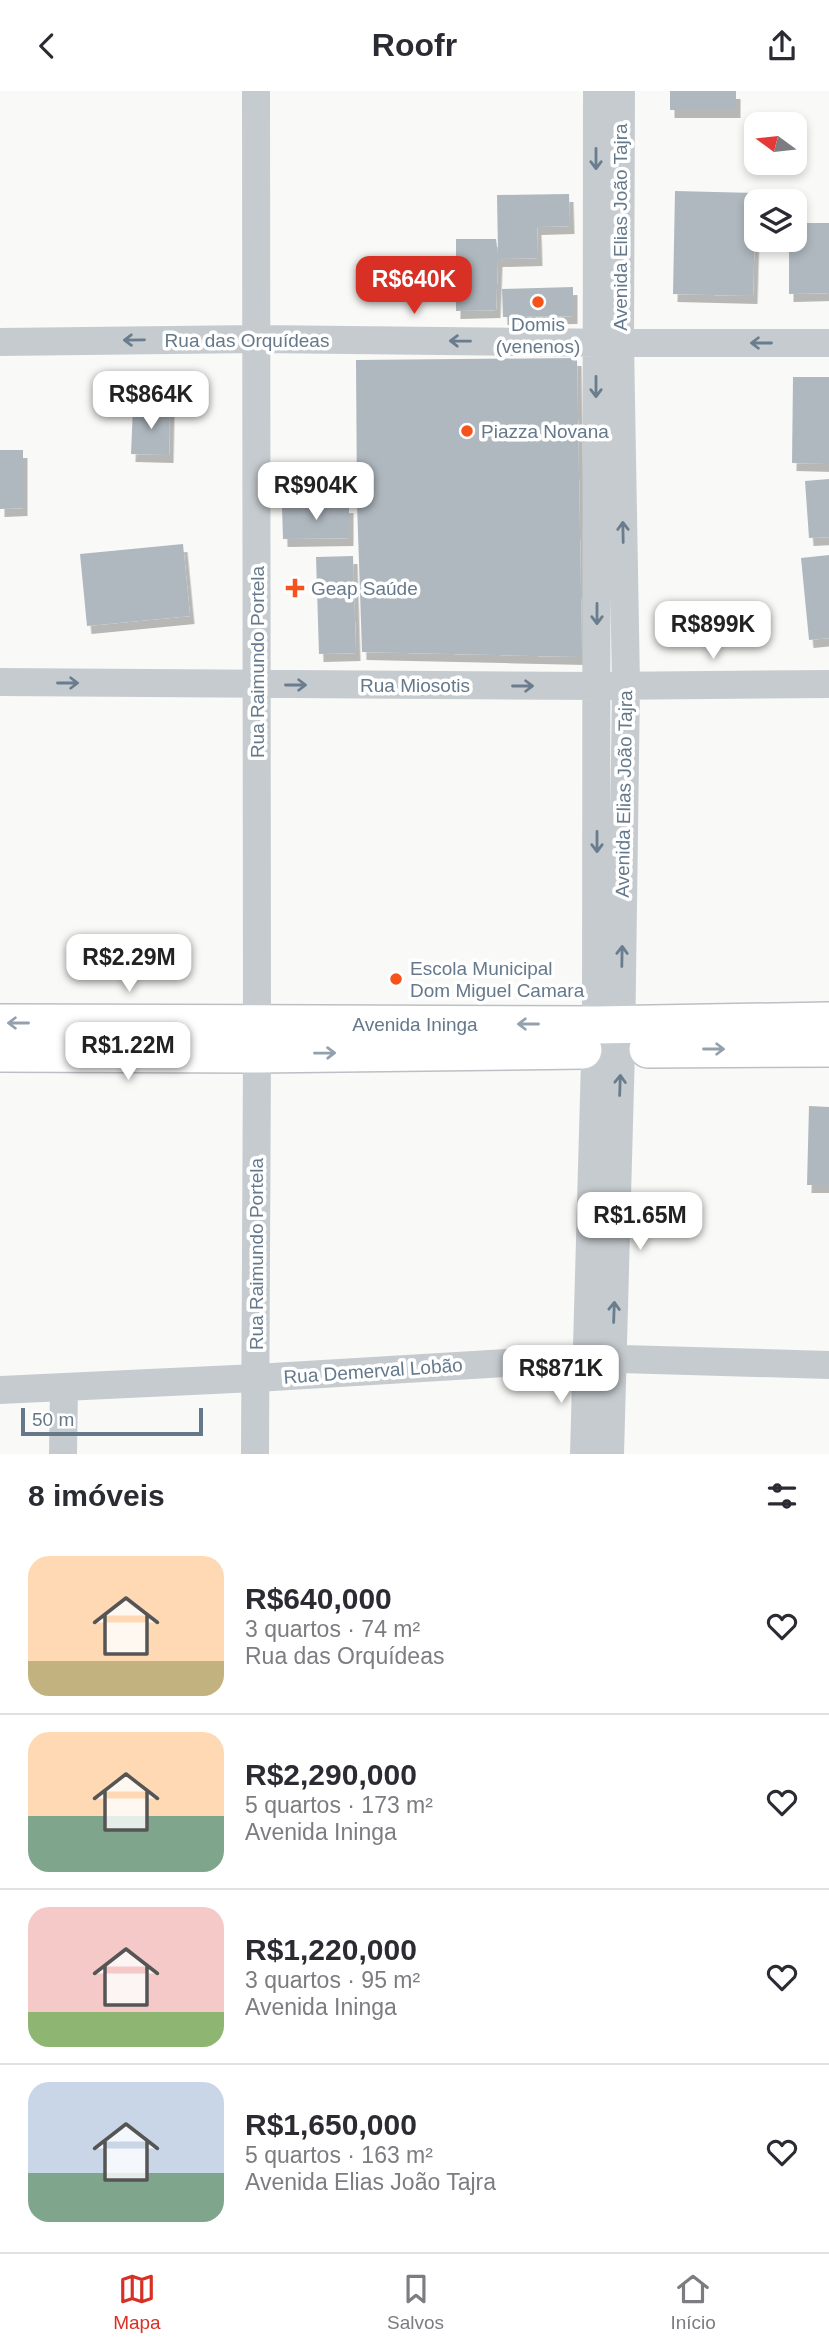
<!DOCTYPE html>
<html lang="pt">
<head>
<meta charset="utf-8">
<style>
  body { margin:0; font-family:Arial,sans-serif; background:#f7f7f7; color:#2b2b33; height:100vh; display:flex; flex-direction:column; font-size:26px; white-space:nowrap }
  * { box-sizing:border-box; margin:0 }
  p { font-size:23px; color:#7c7c81 }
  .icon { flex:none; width:38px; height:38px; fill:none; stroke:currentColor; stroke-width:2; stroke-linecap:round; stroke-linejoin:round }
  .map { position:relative; height:1363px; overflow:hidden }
  .side { display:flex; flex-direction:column; background:#fff; flex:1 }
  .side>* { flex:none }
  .needle { width:46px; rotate:285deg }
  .tools { position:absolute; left:744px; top:21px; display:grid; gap:14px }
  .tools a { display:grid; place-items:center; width:63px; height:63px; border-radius:14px; background:#fff; box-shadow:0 4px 10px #0003; font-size:35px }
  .scale { position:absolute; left:21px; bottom:18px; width:182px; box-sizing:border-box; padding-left:7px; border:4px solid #65798b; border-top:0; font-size:19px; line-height:24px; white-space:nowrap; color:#65798b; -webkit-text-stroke:5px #fff; paint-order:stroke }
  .price { position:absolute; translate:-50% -60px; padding:0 16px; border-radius:14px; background:#fff; color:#222; font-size:23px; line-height:46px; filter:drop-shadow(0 2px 4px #0008) }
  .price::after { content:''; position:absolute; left:50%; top:42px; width:21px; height:16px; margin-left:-10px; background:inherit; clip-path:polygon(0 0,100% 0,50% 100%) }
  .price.current { background:#d93025; color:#fff }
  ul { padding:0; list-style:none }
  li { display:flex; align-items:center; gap:21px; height:175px; padding:0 28px }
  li+li { border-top:2px solid #e1e1e2 }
  li span { display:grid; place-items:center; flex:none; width:196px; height:140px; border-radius:21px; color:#555 }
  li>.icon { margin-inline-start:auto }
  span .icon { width:84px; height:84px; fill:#fffc; stroke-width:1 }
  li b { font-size:30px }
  h2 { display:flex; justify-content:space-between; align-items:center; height:84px; padding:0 28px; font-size:30px }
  header { display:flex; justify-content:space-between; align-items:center; height:91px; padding:0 28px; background:#fff; font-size:32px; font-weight:700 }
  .menu { display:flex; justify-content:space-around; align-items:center; height:98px; border-top:2px solid #e1e1e2; background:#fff; font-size:19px; color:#7c7c81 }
  .menu a { display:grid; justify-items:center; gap:4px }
  .menu .current { color:#d93025 }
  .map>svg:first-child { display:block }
</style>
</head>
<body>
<header><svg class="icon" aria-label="back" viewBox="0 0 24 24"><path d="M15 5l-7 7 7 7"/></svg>Roofr<svg class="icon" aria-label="share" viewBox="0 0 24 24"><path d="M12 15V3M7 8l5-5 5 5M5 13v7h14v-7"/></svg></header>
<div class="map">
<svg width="829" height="1363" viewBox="0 0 829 1363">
  <defs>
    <filter id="shadow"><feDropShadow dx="4.5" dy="8" stdDeviation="0" flood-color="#0004"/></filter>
  </defs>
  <rect width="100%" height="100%" fill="#f9f9f7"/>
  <!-- building -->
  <path fill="#afb8bf" filter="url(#shadow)" d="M670,0h66v19h-66z
    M675,100l81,2 -3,103 -80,-2z
    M569,103l1,32 -33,1 1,31 -40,1 -2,51 -40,1v-72h40l2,15 -1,-59z
    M794,132h35v70l-40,1v-54h5z
    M573,196v29l-70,1 -1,-28z
    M577,267l5,299 -220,-5 -5,-149 -1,-143z
    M793,286h36v87l-37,-1z
    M133,315l37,1 -1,48 -38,-1z
    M0,359h23v58l-23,1z
    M829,388v58l-20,1 -4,-57z
    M349,414v33l-66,1 -1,-32z
    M183,453l7,72 -103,10 -7,-72z
    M829,464v83l-20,2 -8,-82z
    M353,465l3,97 -37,1 -3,-97z
    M809,1015l20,1v78h-22z"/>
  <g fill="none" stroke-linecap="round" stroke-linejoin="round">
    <defs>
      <path id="major" d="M0,932l596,2 233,-4
        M648,958l181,-1
        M0,962l257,1 326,-4"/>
    </defs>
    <!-- major casing -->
    <use href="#major" stroke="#bcc0c4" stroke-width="40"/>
    <!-- minor -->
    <path stroke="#c6cbcf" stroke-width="28" d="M256,0l1,932
      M0,251l257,-3 363,4h209
      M0,591l598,4 231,-2
      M0,1299l256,-12 331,-20 242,7
      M63,1363l1,-67
      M255,1363l2,-400
      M584,1363l12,-429 1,-934
      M610,1363l11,-405 5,-363 -6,-343 1,-252"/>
    <!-- major -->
    <use href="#major" stroke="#fff" stroke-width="37"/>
  </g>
  <!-- one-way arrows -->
  <defs><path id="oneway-shaft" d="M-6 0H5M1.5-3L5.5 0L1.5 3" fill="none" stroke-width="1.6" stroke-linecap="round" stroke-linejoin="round" transform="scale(1.75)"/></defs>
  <g stroke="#6a7d8e">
    <use href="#oneway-shaft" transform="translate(596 68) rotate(90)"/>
    <use href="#oneway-shaft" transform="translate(134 249) rotate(179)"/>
    <use href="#oneway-shaft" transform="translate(460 250) rotate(-179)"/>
    <use href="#oneway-shaft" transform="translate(761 252) rotate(180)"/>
    <use href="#oneway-shaft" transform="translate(596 296) rotate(90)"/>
    <use href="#oneway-shaft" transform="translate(623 441) rotate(-91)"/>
    <use href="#oneway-shaft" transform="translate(597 523) rotate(90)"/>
    <use href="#oneway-shaft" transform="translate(68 592)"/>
    <use href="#oneway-shaft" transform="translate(296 594)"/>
    <use href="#oneway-shaft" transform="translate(523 595)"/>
    <use href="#oneway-shaft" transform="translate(597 751) rotate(90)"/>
    <use href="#oneway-shaft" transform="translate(622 865) rotate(-89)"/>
    <use href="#oneway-shaft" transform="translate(620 994) rotate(-88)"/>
    <use href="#oneway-shaft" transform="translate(614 1221) rotate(-88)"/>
  </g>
  <g stroke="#93a1ae">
    <use href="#oneway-shaft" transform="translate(18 932) rotate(180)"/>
    <use href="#oneway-shaft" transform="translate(528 933) rotate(-180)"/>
    <use href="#oneway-shaft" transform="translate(714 958)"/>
    <use href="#oneway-shaft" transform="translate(325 962) rotate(-1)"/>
  </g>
  <!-- markers -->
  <g fill="#f5531b" stroke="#fff" stroke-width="2.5">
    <circle cx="538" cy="211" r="7"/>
    <circle cx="467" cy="340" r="7"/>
    <path d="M291.5 486.5h7v7h7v7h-7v7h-7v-7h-7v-7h7z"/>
    <circle cx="396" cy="888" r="7"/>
  </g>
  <g text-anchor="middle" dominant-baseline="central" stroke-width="7" stroke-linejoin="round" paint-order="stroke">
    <!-- street labels -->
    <g font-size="19" fill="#65798b" stroke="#fff">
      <text transform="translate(620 136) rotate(-90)">Avenida Elias João Tajra</text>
      <text x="247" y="249">Rua das Orquídeas</text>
      <text transform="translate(257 571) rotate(-90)">Rua Raimundo Portela</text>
      <text x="415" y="594">Rua Miosotis</text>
      <text transform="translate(624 703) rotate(-89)">Avenida Elias João Tajra</text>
      <text x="415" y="933">Avenida Ininga</text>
      <text transform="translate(256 1163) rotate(-90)">Rua Raimundo Portela</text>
      <text transform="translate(373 1280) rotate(-4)">Rua Demerval Lobão</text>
    </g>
    <!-- poi labels -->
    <g font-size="19" fill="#65798b" stroke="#fff" text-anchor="start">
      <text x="538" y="233" text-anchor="middle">Domis<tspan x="538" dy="22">(venenos)</tspan></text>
      <text x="481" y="340">Piazza Novana</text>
      <text x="311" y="497">Geap Saúde</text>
      <text x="410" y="877">Escola Municipal<tspan x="410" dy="22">Dom Miguel Camara</tspan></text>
    </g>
  </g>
</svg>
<div class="tools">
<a><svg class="needle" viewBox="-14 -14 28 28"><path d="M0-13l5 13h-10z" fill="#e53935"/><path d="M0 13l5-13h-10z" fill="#7c7c81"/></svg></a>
<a><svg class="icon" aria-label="layers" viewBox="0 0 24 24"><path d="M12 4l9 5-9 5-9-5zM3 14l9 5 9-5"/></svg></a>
</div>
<div class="scale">50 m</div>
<b class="price current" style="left:414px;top:225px">R$640K</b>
<b class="price" style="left:151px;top:340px">R$864K</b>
<b class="price" style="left:316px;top:431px">R$904K</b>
<b class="price" style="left:713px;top:570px">R$899K</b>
<b class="price" style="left:129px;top:903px">R$2.29M</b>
<b class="price" style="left:128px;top:991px">R$1.22M</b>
<b class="price" style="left:640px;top:1161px">R$1.65M</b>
<b class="price" style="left:561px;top:1314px">R$871K</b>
</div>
<section class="side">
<h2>8 imóveis<svg class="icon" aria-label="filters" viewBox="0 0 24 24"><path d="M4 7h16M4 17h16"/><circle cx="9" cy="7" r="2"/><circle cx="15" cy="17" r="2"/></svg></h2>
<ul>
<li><span style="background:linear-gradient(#ffd9b3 75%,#c2b280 0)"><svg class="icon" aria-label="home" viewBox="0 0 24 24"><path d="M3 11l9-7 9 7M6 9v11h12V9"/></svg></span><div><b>R$640,000</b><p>3 quartos · 74 m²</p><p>Rua das Orquídeas</p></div><svg class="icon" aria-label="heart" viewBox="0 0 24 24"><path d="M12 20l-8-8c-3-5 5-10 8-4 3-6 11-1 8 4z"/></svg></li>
<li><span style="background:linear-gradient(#ffd9b3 60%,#7fa58c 0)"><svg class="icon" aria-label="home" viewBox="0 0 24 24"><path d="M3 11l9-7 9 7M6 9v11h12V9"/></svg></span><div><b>R$2,290,000</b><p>5 quartos · 173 m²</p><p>Avenida Ininga</p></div><svg class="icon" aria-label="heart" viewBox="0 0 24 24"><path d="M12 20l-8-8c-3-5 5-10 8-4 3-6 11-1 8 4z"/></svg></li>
<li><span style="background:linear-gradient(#f6c9c9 75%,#8fb573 0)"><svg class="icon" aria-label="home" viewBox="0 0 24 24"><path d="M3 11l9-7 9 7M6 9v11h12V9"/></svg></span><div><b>R$1,220,000</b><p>3 quartos · 95 m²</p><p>Avenida Ininga</p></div><svg class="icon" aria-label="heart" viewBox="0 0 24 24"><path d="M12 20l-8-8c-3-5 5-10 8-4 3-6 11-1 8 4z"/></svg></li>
<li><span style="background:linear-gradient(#c9d6e8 65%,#7fa58c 0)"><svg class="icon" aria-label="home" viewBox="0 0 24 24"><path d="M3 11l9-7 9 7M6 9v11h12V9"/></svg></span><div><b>R$1,650,000</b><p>5 quartos · 163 m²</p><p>Avenida Elias João Tajra</p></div><svg class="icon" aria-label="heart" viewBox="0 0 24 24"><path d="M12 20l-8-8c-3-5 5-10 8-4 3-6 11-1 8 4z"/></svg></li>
</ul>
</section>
<nav class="menu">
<a class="current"><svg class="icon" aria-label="map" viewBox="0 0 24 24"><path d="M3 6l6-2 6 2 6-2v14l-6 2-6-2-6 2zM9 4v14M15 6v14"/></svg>Mapa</a>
<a><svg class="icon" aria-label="saved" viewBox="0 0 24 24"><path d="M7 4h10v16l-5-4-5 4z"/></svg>Salvos</a>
<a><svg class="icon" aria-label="home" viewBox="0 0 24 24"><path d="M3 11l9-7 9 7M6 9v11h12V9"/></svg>Início</a>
</nav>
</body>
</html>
